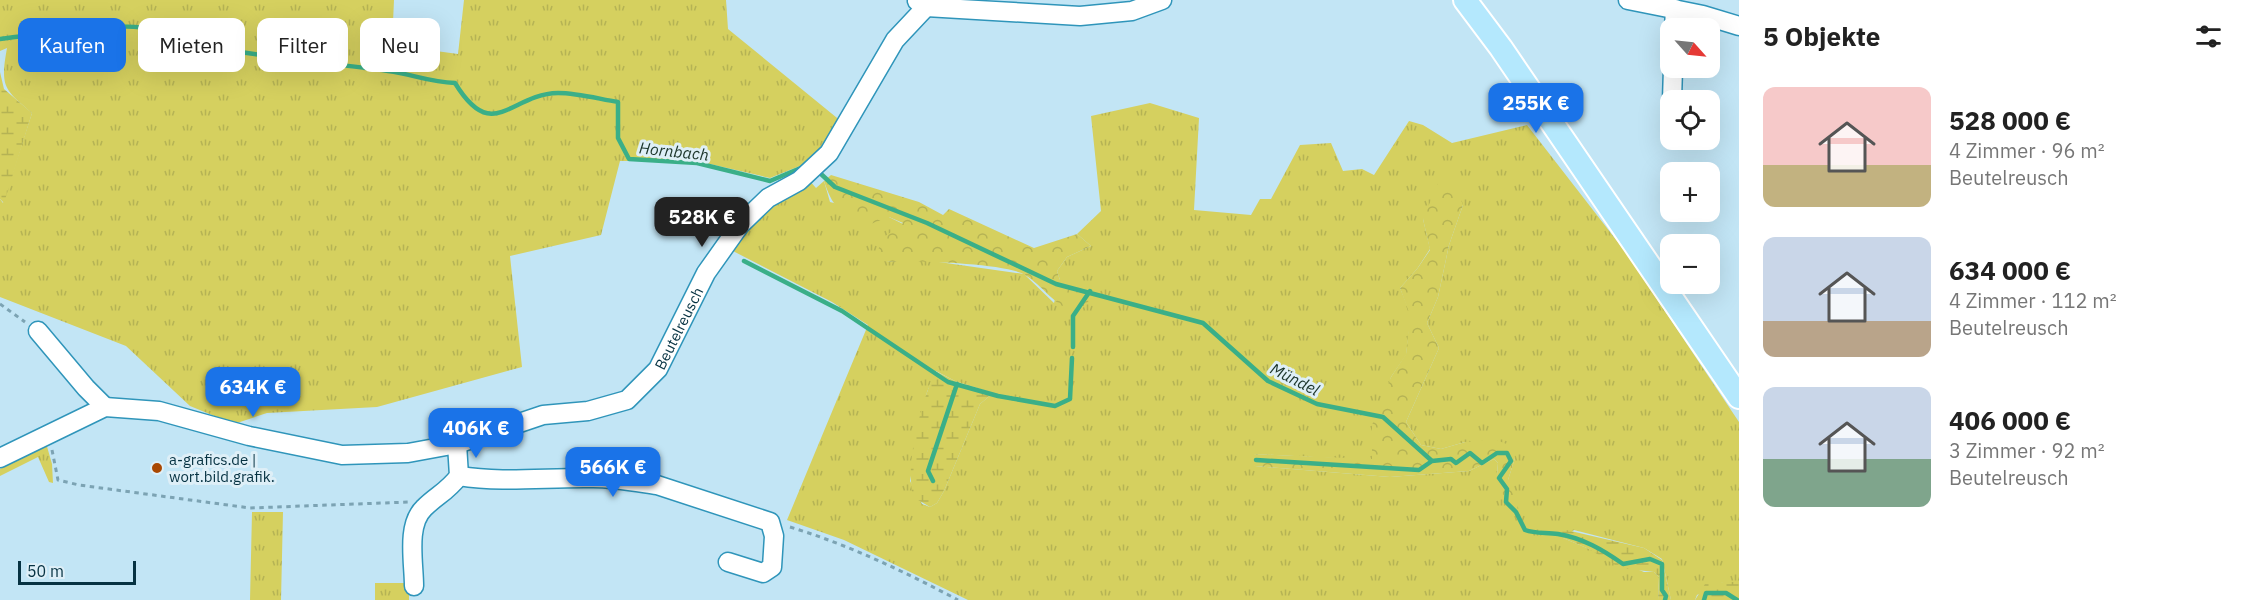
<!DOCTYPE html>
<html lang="de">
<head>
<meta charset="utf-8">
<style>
  body { margin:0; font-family:"IBM Plex Sans",sans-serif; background:#f6f6f6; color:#222; height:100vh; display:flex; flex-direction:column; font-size:22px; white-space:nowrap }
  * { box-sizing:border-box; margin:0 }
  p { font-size:20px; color:#767676 }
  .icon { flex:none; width:33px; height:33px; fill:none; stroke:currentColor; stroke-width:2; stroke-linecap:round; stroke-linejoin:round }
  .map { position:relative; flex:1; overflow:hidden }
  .details { display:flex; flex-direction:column; background:#fff; width:510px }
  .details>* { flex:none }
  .guide { position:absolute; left:18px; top:18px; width:570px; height:54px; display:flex; gap:12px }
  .needle { width:39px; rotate:117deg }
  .buttons { position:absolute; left:1660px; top:18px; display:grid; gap:12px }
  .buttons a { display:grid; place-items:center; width:60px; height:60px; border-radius:12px; background:#fff; box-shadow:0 6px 24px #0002; font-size:30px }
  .scale { position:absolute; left:18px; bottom:15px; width:118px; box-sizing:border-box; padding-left:6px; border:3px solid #063242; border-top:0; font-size:16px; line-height:21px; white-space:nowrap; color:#063242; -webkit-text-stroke:4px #deeff7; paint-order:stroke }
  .price { position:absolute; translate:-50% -51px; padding:0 14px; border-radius:12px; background:#1a73e8; color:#fff; font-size:20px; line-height:39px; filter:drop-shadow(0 2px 3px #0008) }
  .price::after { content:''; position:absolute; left:50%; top:36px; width:18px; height:14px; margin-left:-9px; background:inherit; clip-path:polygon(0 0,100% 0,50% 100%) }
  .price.selected { background:#222; color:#fff }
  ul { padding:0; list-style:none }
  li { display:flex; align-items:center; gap:18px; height:150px; padding:0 24px }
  li span { display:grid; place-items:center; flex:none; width:168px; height:120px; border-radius:12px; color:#555 }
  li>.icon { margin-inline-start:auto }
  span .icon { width:72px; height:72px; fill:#fffc; stroke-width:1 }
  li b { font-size:26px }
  h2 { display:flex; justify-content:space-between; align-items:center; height:72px; padding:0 24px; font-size:26px }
  .tag { padding:0 21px; border-radius:12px; background:#fff; box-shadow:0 6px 24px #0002; font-size:21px; line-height:54px }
  .tag.selected { background:#1a73e8; color:#fff }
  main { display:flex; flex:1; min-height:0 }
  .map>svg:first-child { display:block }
</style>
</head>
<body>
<main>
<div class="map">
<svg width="1739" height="600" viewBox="0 0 1739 600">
  <defs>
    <pattern id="grass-tufts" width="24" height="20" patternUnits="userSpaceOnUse" patternTransform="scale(1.5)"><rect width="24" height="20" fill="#d5d05f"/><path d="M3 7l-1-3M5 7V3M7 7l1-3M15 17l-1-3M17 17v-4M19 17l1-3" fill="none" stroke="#b5b354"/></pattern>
    <pattern id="forest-crowns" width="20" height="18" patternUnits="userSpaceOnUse" patternTransform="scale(1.5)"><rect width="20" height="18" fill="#d5d05f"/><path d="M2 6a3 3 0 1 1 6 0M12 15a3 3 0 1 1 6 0" fill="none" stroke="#b5b354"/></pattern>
    <pattern id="wetland-marsh" width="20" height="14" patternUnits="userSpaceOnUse" patternTransform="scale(1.5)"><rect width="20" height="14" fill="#d5d05f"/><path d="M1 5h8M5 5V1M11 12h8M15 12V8" fill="none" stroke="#b5b354"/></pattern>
  </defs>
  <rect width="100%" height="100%" fill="#c2e5f5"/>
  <!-- grass -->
  <path fill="url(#grass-tufts)" fill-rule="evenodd" d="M0,0h394l-2,45 66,9 6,-54h262l2,29 114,93 -30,41h-5l-37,15 -73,-17h-77l-19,74 -91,21 12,111 -145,40 -110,6 -33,11 -44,-18 -64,-60 -126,-49v-98l3,4 29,-90c-28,-24 -32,-26 -25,-65l-7,3z
    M1150,103l49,15 -5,92 57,5 9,-16h11l29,-54 31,-2 12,28 19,-2 12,6 35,-54 14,4 29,18 75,-18 97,125 115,172v160h-16l-26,13 -2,5h-24l-9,-41 -18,-11 -70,-18 -11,8 81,34h10l5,5 -1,23h-690l-124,-60 -57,-20 81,-195 -36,-23 -101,-52 34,-41 44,-29 7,8 8,-7 6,21 59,15 14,7 -17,38 32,-3 106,15 30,29 6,-23 -3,-9 10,-14 24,-11 -14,-12 24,-23 -10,-95zM1463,205l-14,40 -11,52 -11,26 12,25 -33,74 15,23 20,4 24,-7 50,16 -7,22 -11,-5 1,-12 -4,-4 -25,12 -79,6 -135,-11 -2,-12 119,6 19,-83 15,-22 5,-40 -11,-27 17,-19 13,-20 -7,-30zM936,371l19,10 38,12 -13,11 -36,87 -7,12 -7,4 -8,-3 -12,-23 17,-89z
    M46,443l6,21 1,19 -4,-1 -11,-25 -38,19v-7z
    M252,512h31l-2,88h-31z
    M375,583h34v17h-34z"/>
  <!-- forest -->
  <path fill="url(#forest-crowns)" d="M831,175l88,27 24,13 6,-6 85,39 43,-14 14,12 -24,11 -10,14 3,9 29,6 3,11 -10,12 -9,3c-23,-11 -29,-25 -48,-37 -17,-12 -115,-15 -139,-13l-8,-12 5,-12 20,-15 -14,-6 -26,10c-23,-14 -31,-21 -39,-46z
    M1452,177l11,28 -14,40 -11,52 -11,26 12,25 -33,74 15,23 20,4 24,-7 31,-2 16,6 3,12 -7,22 11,30 -10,3 -12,-38 1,-12 -4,-4 -25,12 -79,6 -135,-11 -5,-4 3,-8 119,5v-34l19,-48 15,-23 4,-39 -10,-27 17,-19 13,-19 -7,-31 16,-38z"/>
  <!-- wetland -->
  <path fill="url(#wetland-marsh)" d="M0,72l4,17 28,24 -28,90 -4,-4z
    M935,371l20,10 38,12 -13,11 -36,87 -7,12 -7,4 -17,-10c-8,-36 8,-92 22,-126z
    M1562,529l82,19 18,12 9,40h-13l1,-23 -5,-5 -34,-4 -31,-19 -26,-11z
    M1723,582h16v18h-44l10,-16z"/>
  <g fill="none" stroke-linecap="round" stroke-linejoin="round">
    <!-- stream -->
    <path stroke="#3aaf88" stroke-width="4.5" d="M0,39c43,-5 104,-17 146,-11 17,3 31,12 47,16 65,13 130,18 195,27 24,3 41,11 67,12 38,62 55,11 103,10 20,0 41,6 60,9v36l11,21 68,4 73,18 33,-14
      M821,174l14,13 92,36 129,61 147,39 65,58 49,23 66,13 49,44 19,-2 5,4 14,-10 12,10 15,-10h10l4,8 -12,17 8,11 -1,13 10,10 9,18c11,4 22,2 33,4 25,4 45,16 65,30l27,-5 12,5v26l4,6 -1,4
      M744,261l98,50 106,71 50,14 57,10 15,-7 2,-41
      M1073,347v-31l17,-25
      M1256,460l163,10 13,-9
      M933,481l-5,-10 29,-87
      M1704,600l2,-7h20l11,7"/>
    <defs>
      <g id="minor">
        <path d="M1628,0l75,15 36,11"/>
        <path d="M917,1l9,6 154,9 52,-5 30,-11"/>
        <path d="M1674,28l1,-19"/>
        <path d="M1672,100l1,-32"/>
        <path d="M38,331l48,57 19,19"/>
        <path id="s1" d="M0,458l105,-51 54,4 90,25 93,19 66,-2 49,-9 86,-29 45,-4 39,-11 31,-31 48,-96 34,-48 28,-27 31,-17 30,-28 66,-113 31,-33"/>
        <path d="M459,476c45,7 89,1 134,2 21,0 43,4 64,7l113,37 4,14 -2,31 -9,6 -35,-11"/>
        <path d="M414,586c0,-23 -8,-61 10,-78 13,-13 23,-16 35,-32l-2,-32"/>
      </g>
      <path id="major" d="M1465,0l36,48 238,349"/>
    </defs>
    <!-- minor casing -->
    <use href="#minor" stroke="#2f95ba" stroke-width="21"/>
    <!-- major casing -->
    <use href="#major" stroke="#fff" stroke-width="26"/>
    <!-- path -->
    <path stroke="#7ca3b3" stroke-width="3" stroke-dasharray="4.5 4.5" stroke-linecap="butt" d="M0,304l25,18
      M52,450l6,30 21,5 171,23 159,-6
      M790,527c59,18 113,44 168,73"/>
    <!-- minor -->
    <use href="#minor" stroke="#fff" stroke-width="18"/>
    <!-- major -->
    <use href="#major" stroke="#b4e8fd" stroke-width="22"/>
  </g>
  <!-- markers -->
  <circle fill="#a94802" stroke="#deeff7" stroke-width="2" cx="157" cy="468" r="6"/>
  <g text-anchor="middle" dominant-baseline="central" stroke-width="6" stroke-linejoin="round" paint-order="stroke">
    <!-- street labels -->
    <g font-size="15" fill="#063242" stroke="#deeff7">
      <text stroke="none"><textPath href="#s1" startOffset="741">Beutelreusch</textPath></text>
    </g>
    <!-- poi labels -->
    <g font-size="15" fill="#063242" stroke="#deeff7" text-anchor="start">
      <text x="169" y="459">a-grafics.de |<tspan x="169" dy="17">wort.bild.grafik.</tspan></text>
    </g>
    <!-- water labels -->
    <g font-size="16" font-style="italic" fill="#1c352b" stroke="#deeff7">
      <text transform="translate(674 151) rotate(6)">Hornbach</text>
      <text transform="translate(1295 379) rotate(27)">Mündel</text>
    </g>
  </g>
</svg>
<div class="buttons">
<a><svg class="needle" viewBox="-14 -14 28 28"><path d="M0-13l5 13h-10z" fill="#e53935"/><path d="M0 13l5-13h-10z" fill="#767676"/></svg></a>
<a><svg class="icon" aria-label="locate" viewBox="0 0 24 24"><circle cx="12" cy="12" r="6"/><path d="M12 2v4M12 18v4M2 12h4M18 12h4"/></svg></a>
<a>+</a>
<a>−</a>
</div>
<div class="scale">50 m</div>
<b class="price" style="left:1536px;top:134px">255K €</b>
<b class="price selected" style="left:702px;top:248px">528K €</b>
<b class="price" style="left:253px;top:418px">634K €</b>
<b class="price" style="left:476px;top:459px">406K €</b>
<b class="price" style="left:613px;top:498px">566K €</b>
<div class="guide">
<a class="tag selected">Kaufen</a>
<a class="tag">Mieten</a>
<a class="tag">Filter</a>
<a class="tag">Neu</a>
</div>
</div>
<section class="details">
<h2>5 Objekte<svg class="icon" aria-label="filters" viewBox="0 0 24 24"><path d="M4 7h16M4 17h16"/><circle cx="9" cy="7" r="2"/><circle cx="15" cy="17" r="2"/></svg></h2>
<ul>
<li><span style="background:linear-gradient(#f6c9c9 65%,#c2b280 0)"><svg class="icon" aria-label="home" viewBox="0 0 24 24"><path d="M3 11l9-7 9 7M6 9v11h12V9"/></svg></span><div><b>528 000 €</b><p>4 Zimmer · 96 m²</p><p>Beutelreusch</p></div></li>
<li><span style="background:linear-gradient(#c9d6e8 70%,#b9a48a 0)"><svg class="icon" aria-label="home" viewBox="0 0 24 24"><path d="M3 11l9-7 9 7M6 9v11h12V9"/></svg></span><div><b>634 000 €</b><p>4 Zimmer · 112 m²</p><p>Beutelreusch</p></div></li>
<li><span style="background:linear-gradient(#c9d6e8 60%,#7fa58c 0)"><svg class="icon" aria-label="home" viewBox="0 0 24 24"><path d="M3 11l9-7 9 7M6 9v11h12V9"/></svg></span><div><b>406 000 €</b><p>3 Zimmer · 92 m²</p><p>Beutelreusch</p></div></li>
</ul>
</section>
</main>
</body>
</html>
